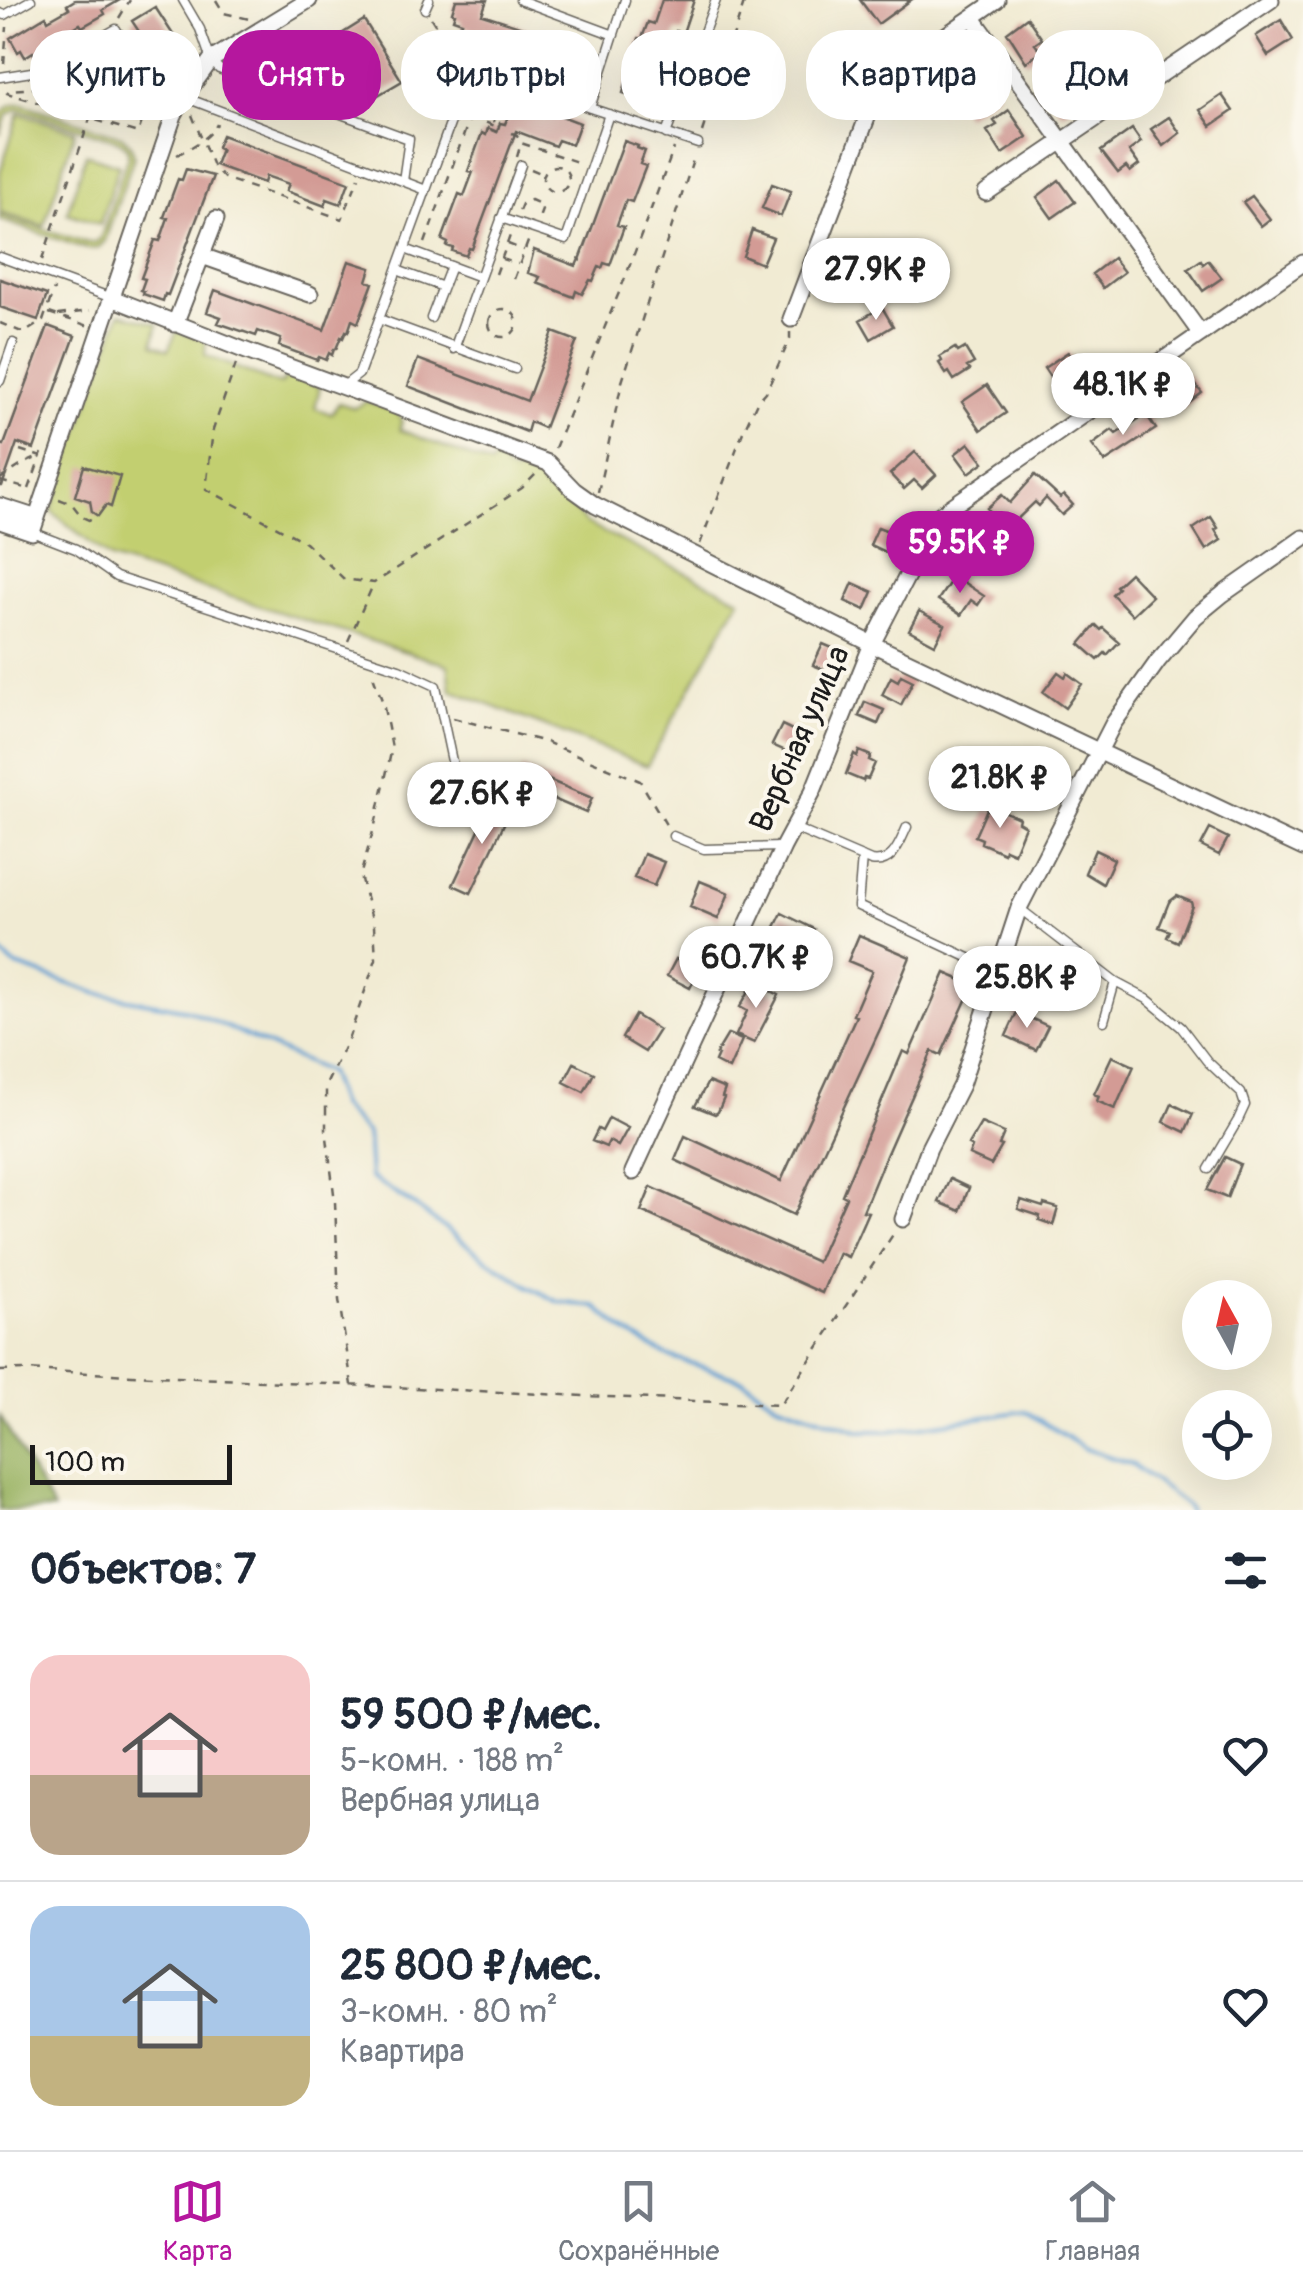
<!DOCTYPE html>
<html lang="ru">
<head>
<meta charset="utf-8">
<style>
  body { margin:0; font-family:Pangolin,sans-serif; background:#f6f6f7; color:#1f2937; height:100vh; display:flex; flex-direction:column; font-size:38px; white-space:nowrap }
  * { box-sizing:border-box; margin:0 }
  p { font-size:32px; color:#747a83 }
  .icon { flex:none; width:55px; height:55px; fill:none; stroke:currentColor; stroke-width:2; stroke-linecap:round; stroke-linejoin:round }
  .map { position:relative; height:1510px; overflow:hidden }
  .panel { display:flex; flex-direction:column; background:#fff; flex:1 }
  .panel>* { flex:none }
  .guide { position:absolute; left:30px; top:30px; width:1245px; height:90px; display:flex; gap:20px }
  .needle { width:65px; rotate:352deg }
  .fabs { position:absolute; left:1182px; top:1280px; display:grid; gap:20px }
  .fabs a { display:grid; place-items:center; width:90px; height:90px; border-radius:50%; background:#fff; box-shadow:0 10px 40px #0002; font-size:50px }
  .scale { position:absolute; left:30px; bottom:25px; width:202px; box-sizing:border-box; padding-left:10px; border:5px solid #1c1c1c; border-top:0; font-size:28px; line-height:35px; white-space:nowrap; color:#1c1c1c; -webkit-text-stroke:8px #fbf7ec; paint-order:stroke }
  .price { position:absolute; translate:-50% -85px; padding:0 22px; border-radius:35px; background:#fff; color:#222; font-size:32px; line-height:65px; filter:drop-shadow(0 2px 5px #0008) }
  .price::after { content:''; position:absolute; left:50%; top:60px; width:30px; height:22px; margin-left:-15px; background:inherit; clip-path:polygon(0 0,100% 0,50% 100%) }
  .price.current { background:#b5179e; color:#fff }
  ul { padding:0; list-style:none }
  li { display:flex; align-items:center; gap:30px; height:250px; padding:0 30px }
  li+li { border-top:2px solid #e0e1e3 }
  li span { display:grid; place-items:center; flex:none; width:280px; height:200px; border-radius:30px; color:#555 }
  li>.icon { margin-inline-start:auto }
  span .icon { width:120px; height:120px; fill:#fffc; stroke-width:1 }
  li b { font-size:42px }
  h2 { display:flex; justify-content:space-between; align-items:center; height:120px; padding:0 30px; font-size:42px }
  .chip { padding:0 35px; border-radius:40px; background:#fff; box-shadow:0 10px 40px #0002; font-size:35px; line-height:90px }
  .chip.current { background:#b5179e; color:#fff }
  .menu { display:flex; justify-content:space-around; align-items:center; height:140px; border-top:2px solid #e0e1e3; background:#fff; font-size:28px; color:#747a83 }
  .menu a { display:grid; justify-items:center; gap:5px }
  .menu .current { color:#b5179e }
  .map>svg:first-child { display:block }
</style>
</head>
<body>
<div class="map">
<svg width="1303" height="1510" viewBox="0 0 1303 1510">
  <rect width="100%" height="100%" fill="#fbf7ec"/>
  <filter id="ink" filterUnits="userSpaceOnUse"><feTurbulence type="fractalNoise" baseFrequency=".01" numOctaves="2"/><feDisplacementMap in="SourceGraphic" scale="20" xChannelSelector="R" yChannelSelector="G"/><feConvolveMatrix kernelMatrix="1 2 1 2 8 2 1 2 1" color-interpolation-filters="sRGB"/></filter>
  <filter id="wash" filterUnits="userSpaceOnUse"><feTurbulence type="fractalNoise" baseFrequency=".0048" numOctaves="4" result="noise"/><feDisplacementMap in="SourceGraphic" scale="40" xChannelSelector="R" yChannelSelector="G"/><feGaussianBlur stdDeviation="2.25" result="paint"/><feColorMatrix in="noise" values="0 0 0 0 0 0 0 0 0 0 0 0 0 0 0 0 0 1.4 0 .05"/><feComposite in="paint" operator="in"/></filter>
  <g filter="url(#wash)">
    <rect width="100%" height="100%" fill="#f1ebd3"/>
    <!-- green -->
    <path fill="#c2cf70" stroke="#6f7646" stroke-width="2.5" d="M20,103l102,33 9,9 3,11 -29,85 -7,7 -11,1 -87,-29v-5l88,28 8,-1 5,-5 27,-82 -1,-8 -8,-6 -100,-32 -12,6 -7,20 1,-22 9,-7z
      M19,113l56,18 -31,95 -44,-14v-40z
      M86,154l33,11 -19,59 -33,-11z
      M120,313l38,11 -5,20 15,6 9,-19 29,9 -1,15 75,30 8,-10 32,12 -5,21 16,6 8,-11 16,5 12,-7 30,11 5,8 -2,10 91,35 5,-9 9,3 -1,9 10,5 7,-8 20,8 46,51 153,75 -93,167 -196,-76 -3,-25 -338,-106 -59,-48z"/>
    <!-- forest -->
    <path fill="#99b262" stroke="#5a673f" stroke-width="2.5" d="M0,1416l54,94h-54z"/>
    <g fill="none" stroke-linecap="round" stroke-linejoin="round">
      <!-- stream -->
      <path stroke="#619fd2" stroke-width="4" d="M0,952l14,13 82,28 92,17 140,62 12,34 27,28 3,43 45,29 71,53 44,28 29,15 37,5 30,25 40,23 77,25 33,23 84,28h29l136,-20 61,38 46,15 55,42 2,4"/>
    </g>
    <g id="blocks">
      <!-- building -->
      <path fill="#d39b95" d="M75,0h45l-17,10 2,4 -23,13 -2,-3 -23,14 2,4 -24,14 -2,-4 -8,5 -4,-7 -3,2 -8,-14 36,-22 2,4 21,-12 -2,-3z
        M456,0h31l-5,14 53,17 -1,3 49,14 -1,2 17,6 -9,25 -118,-39 4,-11 -16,-5 2,-4 -9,-3 2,-6 -3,-1z
        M662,0h32l-11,33 -7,-2 -24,72 -29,-10 16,-55h3l6,-16 6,2z
        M860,0h51l-33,24z
        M155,7l30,46 -22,15 -31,-47z
        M1027,17l15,22 -7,5 6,8 -15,10 -19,-30z
        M364,20l38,61 -41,24 -37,-60z
        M1281,20l12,20 -25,16 -12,-20z
        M1087,40l10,14 -6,4 18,23 -47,32 -16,-23 35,-24 -11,-14z
        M827,54l19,3 -3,11h3l-7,25 -22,-6z
        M983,70l15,22 -32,23 -16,-22z
        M1222,95l11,16 -22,15 -11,-16z
        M515,98l65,25 -8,22 -14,-5 -3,6 -39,-15 -44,118 -3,-1 -3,8 -14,-5 1,-3 -6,-2 1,-3 -6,-3 17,-46 5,2 9,-24 -5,-1 14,-38 4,2 2,-7 9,4 3,-9 5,1z
        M1009,110l18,27 -25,17 -15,-23 10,-6 -3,-4z
        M1169,117l11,16 -17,13 -12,-17z
        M1132,129l9,13 -12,9 10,14 -9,7 -4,-5 -8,6 -17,-22z
        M222,135l127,47 -8,22 -14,-5 -2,7 -39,-15 3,-7 -23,-8 -2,7 -49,-18 6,-16 -4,-2z
        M624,141l14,5 -1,2 8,3 -5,13 6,2 -14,36 -6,-2 -9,25 7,2 -14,38 -6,-2 -2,5 -3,-1 -6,14 -3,-1 -8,14 -6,-3 -2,6 -37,-14 3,-6 -12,-4 6,-23 42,16 3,-7 1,1z
        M186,169l27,7 -45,119 -3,-1 -2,7 -20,-7 1,-3 -3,-1 4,-11 -4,-1 14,-38 5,1 8,-23 -4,-1 14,-38 4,1z
        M1059,180l16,22 -23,16 -15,-21z
        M772,184l19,7 -10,25 -19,-8z
        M1252,196l18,23 -9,7 -18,-24z
        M752,230l21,8 -11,26 -19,-8z
        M1113,258l11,14 -21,16 -11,-14z
        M1201,260l2,4 5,-4 14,18 -19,13 -15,-22z
        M349,261l22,7 -4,13 6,2 -15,40 -6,-3 -4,12 -2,-1 -3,7 -2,-1 -5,12h-2l-2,6 -3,-2 -3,7 -7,-3 -2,3 -38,-14 2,-7 -23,-8 -2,5 -38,-13 3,-6 -14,-5 8,-22 109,40z
        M0,279l47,16 -9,25 -38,-13z
        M882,307l11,19 -22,13 -11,-19z
        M48,326l27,10 -41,113 -17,-6 -15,43h-2v-42l4,1z
        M553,332l24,9 -33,87 -14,-6 -3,10 -119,-46 10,-27 109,42z
        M955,348l3,4 7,-4 9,15 -7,4 3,3 -16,10 -5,-8 -3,2 -7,-11 3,-2 -2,-4z
        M1068,352l14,21 -24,16 -14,-21z
        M1188,375l14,18 -19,15 -14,-18z
        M987,385l19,28 -25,17 -19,-28z
        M1146,414l10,15 -51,33 -13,-17 20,-15 4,4z
        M969,443l15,19 -15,11 -14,-19z
        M915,452l21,23 -14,13 -8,-8 -10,9 -14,-15z
        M84,466l36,10 -9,31 -5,-2 -8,11 -6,-4 -2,-11 -15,-5z
        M1035,475l25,23 4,-3 9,10 -11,10 -16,-17 -7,8 -4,-4 -28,27 -20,-21 15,-13 8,8z
        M1211,517l7,11 -3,2 6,10 -15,10 -13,-21z
        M973,524l16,15 -18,19 -14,-13z
        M878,527l20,8 -9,19 -19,-9z
        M1130,573l22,23 -20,19 -20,-21 6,-6 -2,-2z
        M954,576l30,20 -6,9 -7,-5 -10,15 -23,-15z
        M853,583l20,9 -8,18 -20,-9z
        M919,611l26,14 -10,19 -26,-14z
        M1096,625l5,5 2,-2 16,14 -12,13 -2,-2 -7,7 -18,-16z
        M823,644l21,9 -9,21 -22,-9z
        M1058,672l7,5 2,-4 15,11 -17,24 -22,-16z
        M901,675l12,6 -12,24 -19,-10 9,-18 7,4z
        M865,702l19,8 -6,14 -19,-8z
        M782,725l29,14 -10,19 -29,-13z
        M859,751l12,5 -2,4 6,3 -7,16 -4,-1 -1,3 -17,-7 8,-20 3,2z
        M522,769l70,29 -6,15 -70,-30z
        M493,800l18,9 -40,84 -18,-8z
        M996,808l23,10 -1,4 7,4 -11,27 -9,-4 -1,4 -23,-10 1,-4 -7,-3 12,-27 7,3z
        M1210,829l18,9 -9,17 -18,-9z
        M1095,850l19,9 -11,25 -18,-11z
        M644,854l20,8 -10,24 -20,-8z
        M700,881l29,12 -11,26 -28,-12z
        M1177,896l14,6 1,4 -14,36 -11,-5 3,-6 -11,-4 10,-25z
        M782,913l32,16 -8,16 -32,-16z
        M859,935l51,22 -29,70 -87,188 -119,-55 10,-24 96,45 75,-165 -3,-1 19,-44 -24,-10z
        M676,959l23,11 -9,18 -23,-12z
        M945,973l28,12 -32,70 -9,-4 -48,109 -21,51 5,1 -20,45 -9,-4 -17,40 -181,-82 10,-24 166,75 29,-65 -4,-2 42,-99 19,-45 6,3z
        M754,982l25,13 -25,48 -18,-8 11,-24 -7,-4z
        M1017,1012l31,14 -12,24 -30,-14z
        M635,1015l24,15 -14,22 -23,-14z
        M728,1034l14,6 -13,29 -14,-7 3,-7 -2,-1z
        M1112,1056l22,10 -19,43 -18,-8 2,-5 -5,-2z
        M574,1063l20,10 -10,19 -20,-10z
        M708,1082l17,7 -3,8 2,1 -6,14 -3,2 -20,-8z
        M1172,1104l21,10 -8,18 -21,-10z
        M609,1118l19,10 -10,18 -9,-5 -3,6 -14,-6 6,-12 4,2z
        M981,1123l23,10 -5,12 3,1 -11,19 -22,-10 3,-8 -4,-2z
        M1225,1157l15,7 -13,34 -20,-8z
        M950,1179l19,9 -9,23 -21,-9z
        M1021,1200l22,7 1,-3 14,4 -5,17 -14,-5 1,-4 -22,-7z"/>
    </g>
  </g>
  <g filter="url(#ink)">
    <use href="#blocks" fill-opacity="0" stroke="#67645c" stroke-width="2.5"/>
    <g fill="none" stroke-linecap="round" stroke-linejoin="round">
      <defs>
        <path id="lane" d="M183,0l17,29 11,31 8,9 190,70 -6,42
          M520,0l94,35
          M425,9l4,-9
          M0,13l5,2 26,-15
          M0,77l44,-7 72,-41 38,64 14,8 16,-4 242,93
          M590,108l35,-108
          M666,134l50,-134
          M501,218l65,22 43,-126
          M405,249l75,28
          M0,257l112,41
          M397,270l46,17
          M431,318l20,-52
          M379,319l136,50
          M454,349l67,-184
          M0,381l13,-38
          M345,385l14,-11 113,-310 118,44 108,36
          M32,532l44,17 40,28 283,92 37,17 20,94
          M794,828l77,33c22,4 28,-17 36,-34
          M673,836l31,13 77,-2
          M862,857l-4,49 139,65
          M1019,908l96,74 32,17 34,28 26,34 34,32 4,12 -7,15 -29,49
          M1104,1021l11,-39"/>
        <path id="street" d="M973,18l228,316
          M986,193l285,-193
          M202,256l108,38
          M112,298l129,51 307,114 26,27 21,15 277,139 431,204
          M791,319l82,-217c32,-44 81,-71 124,-102
          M175,324l41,-105
          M0,506l37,12
          M0,521l32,11 142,-417 10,-18 27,-37 98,-60
          M633,1172l150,-325 30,-56 59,-147 66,-128 365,-253
          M903,1219l26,-71 32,-63 58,-177 94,-184 45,-63 37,-44 28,-23 80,-56"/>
      </defs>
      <!-- lane casing -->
      <use href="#lane" stroke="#67645c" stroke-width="11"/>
      <!-- street casing -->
      <use href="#street" stroke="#67645c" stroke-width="19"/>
      <!-- path -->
      <path stroke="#67645c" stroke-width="2.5" stroke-dasharray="8 8" stroke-linecap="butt" d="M216,0l8,13 25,6
        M119,18l11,-18
        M431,18l14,22 19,17
        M4,64l3,-37
        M129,81l19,23 -10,29 -131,-40 2,-3z
        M487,83l8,43
        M192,115l21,51 11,12 118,41 17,-42
        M471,117l27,10
        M702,132l43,-132
        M512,133l5,2 4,7
        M177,155c14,-8 32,-16 40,-31
        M517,157l4,-14 59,20
        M543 179a13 13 0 1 1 26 0a13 13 0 1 1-26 0Z
        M531,169l12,5
        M519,211l3,-7 9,-4 9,4 2,6 -3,8
        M425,243l58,-162
        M508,244l16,6
        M502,259l16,5
        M42,260l56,-165 25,-12
        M496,274l15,-41
        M514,279l15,-40
        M489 323a14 14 0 1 1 28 0a14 14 0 1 1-28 0Z
        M49,313l40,13
        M58,315l32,-4
        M0,323l24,10 19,-12 11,-32
        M236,364l-23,66 -7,59 99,53 39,37 30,4 148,-95 14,-14
        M555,448l70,-170 49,-130
        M20,450l21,7
        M0,479l25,-16 14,-6
        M0,481l28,8
        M29,489l13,-36
        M598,492l24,-110 73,-228
        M59,499l13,5 10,13 9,4
        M700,544l43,-112 14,-30 9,-10 24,-53v-7
        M348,641l25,-56
        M453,718l93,24 94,39 28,47
        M0,1371l25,-1 755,35 114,-172
        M352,1385l-13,-85 -4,-98 -9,-73v-44l23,-48 27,-78 -2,-33 -14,-50 15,-51 17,-77 -9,-45 -11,-30"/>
      <!-- lane -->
      <use href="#lane" stroke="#fff" stroke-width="8"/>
      <!-- street -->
      <use href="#street" stroke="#fff" stroke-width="15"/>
    </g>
  </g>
  <g text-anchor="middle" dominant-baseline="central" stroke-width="8" stroke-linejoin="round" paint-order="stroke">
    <!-- street labels -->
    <g font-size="32" fill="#1c1c1c" stroke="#fbf7ec">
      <text transform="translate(800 739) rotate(-66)">Вербная улица</text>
    </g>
  </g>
</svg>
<div class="fabs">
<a><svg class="needle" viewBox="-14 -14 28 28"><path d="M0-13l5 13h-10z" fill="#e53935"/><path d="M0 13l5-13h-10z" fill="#747a83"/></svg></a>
<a><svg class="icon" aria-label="locate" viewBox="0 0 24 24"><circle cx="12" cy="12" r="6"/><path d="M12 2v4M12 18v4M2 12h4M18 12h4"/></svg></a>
</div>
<div class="scale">100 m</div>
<b class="price" style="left:876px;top:323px">27.9K ₽</b>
<b class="price" style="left:1123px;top:438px">48.1K ₽</b>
<b class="price current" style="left:960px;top:596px">59.5K ₽</b>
<b class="price" style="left:1000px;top:831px">21.8K ₽</b>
<b class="price" style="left:482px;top:847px">27.6K ₽</b>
<b class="price" style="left:756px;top:1011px">60.7K ₽</b>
<b class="price" style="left:1027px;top:1031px">25.8K ₽</b>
<div class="guide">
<a class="chip">Купить</a>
<a class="chip current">Снять</a>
<a class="chip">Фильтры</a>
<a class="chip">Новое</a>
<a class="chip">Квартира</a>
<a class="chip">Дом</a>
</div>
</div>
<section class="panel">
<h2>Объектов: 7<svg class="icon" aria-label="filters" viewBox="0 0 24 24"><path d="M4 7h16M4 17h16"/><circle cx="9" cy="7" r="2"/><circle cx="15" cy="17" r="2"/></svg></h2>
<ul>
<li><span style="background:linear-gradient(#f6c9c9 60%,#b9a48a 0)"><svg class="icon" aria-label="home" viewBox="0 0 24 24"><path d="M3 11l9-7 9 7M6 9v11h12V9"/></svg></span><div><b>59 500 ₽/мес.</b><p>5-комн. · 188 m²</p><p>Вербная улица</p></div><svg class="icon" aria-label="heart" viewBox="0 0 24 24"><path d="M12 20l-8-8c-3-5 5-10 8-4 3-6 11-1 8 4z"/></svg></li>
<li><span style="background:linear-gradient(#a9c7e8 65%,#c2b280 0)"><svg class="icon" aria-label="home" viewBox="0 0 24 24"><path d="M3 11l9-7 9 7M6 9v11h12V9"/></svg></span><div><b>25 800 ₽/мес.</b><p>3-комн. · 80 m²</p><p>Квартира</p></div><svg class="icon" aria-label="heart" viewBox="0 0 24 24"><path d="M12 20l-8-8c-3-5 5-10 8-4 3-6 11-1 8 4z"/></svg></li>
</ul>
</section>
<nav class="menu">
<a class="current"><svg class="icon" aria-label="map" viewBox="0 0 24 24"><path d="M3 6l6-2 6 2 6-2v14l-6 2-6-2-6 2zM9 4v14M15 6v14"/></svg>Карта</a>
<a><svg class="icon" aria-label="saved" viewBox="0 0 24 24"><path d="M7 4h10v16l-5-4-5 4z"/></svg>Сохранённые</a>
<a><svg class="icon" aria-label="home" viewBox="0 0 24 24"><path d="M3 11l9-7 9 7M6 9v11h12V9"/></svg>Главная</a>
</nav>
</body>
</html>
